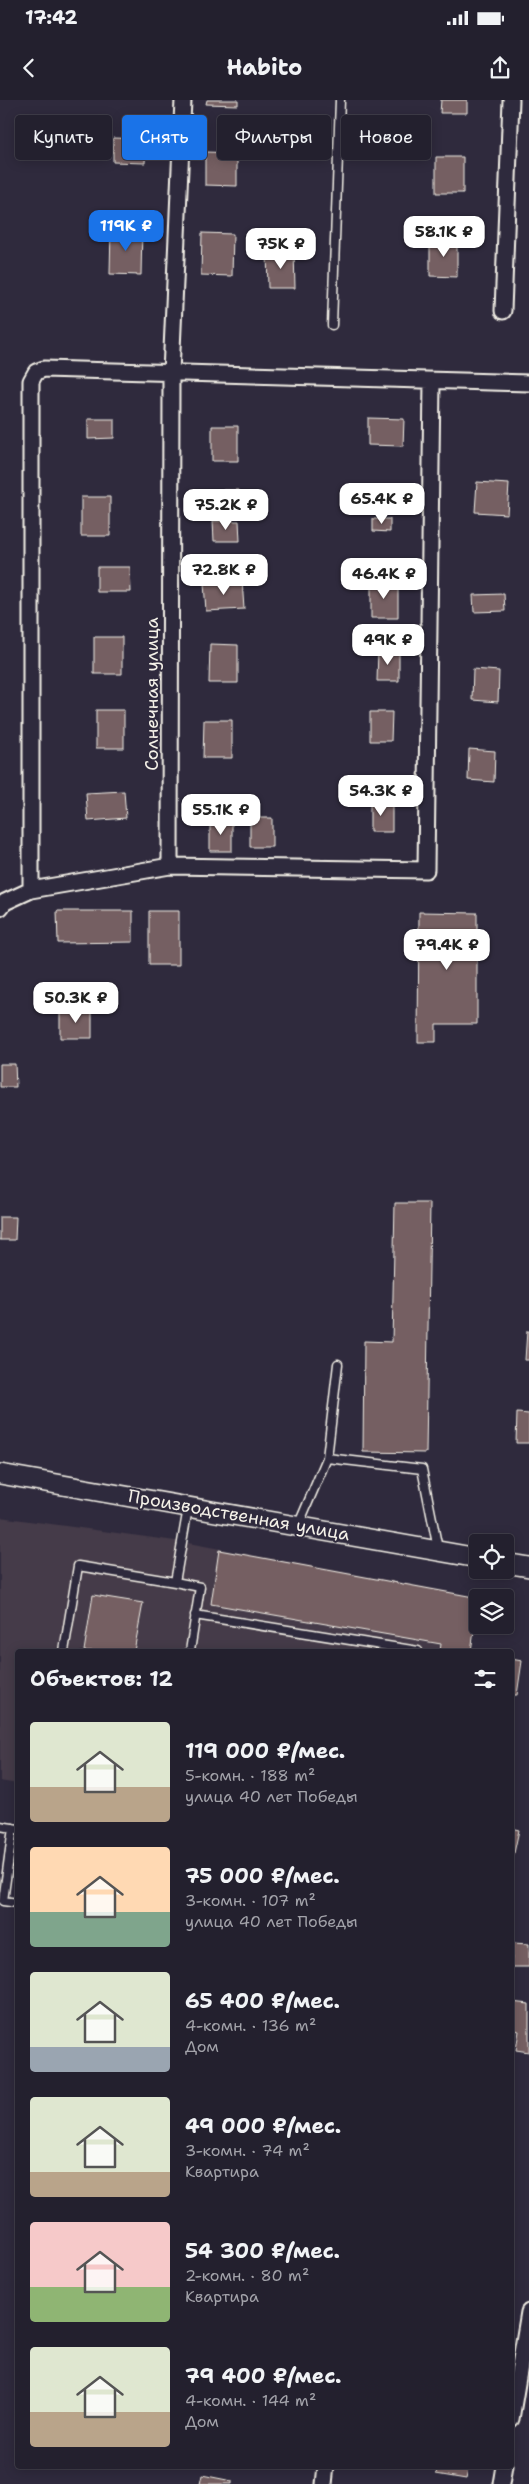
<!DOCTYPE html>
<html lang="ru">
<head>
<meta charset="utf-8">
<style>
  body { margin:0; font-family:"Shantell Sans",sans-serif; background:#2f2d3a; color:#f1f3f6; height:100vh; display:flex; flex-direction:column; font-size:19px; white-space:nowrap }
  * { box-sizing:border-box; margin:0 }
  p { font-size:16px; color:#a3a3aa }
  .icon { flex:none; width:28px; height:28px; fill:none; stroke:currentColor; stroke-width:2; stroke-linecap:round; stroke-linejoin:round }
  .map { position:relative; flex:1; overflow:hidden }
  .side { position:absolute; left:15px; top:1549px; width:499px; height:820px; display:flex; flex-direction:column; background:#23202e; border-radius:5px; box-shadow:0 2px 12px #0003,0 0 0 1px #403e4a }
  .side>* { flex:none }
  .banner { position:absolute; left:15px; top:15px; width:500px; height:45px; display:flex; gap:10px }
  .fabs { position:absolute; left:469px; top:1434px; display:grid; gap:10px }
  .fabs a { display:grid; place-items:center; width:45px; height:45px; border-radius:5px; background:#23202e; box-shadow:0 2px 12px #0003,0 0 0 1px #403e4a; font-size:25px }
  .price { position:absolute; translate:-50% -42px; padding:0 11px; border-radius:10px; background:#fff; color:#222; font-size:16px; line-height:32px; filter:drop-shadow(0 1px 2px #0008) }
  .price::after { content:''; position:absolute; left:50%; top:30px; width:15px; height:11px; margin-left:-8px; background:inherit; clip-path:polygon(0 0,100% 0,50% 100%) }
  .price.on { background:#1a73e8; color:#fff }
  ul { padding:0; list-style:none }
  li { display:flex; align-items:center; gap:15px; height:125px; padding:0 15px }
  li span { display:grid; place-items:center; flex:none; width:140px; height:100px; border-radius:5px; color:#555 }
  li>.icon { margin-inline-start:auto }
  span .icon { width:60px; height:60px; fill:#fffc; stroke-width:1 }
  li b { font-size:21px }
  h2 { display:flex; justify-content:space-between; align-items:center; height:60px; padding:0 15px; font-size:21px }
  .tag { padding:0 18px; border-radius:5px; background:#23202e; box-shadow:0 2px 12px #0003,0 0 0 1px #403e4a; font-size:18px; line-height:45px }
  .tag.on { background:#1a73e8; color:#fff }
  .status { display:flex; justify-content:space-between; align-items:center; height:35px; padding:0 25px; background:#23202e; direction:ltr }
  .status svg { height:14px; fill:currentColor }
  header { display:flex; justify-content:space-between; align-items:center; height:65px; padding:0 15px; background:#23202e; font-size:22px; font-weight:700 }
  .map>svg:first-child { display:block }
</style>
</head>
<body>
<div class="status"><b>17:42</b><svg viewBox="0 0 49 12"><path d="M0 12V9h3v3zM5 12V6h3v6zM10 12V3h3v9zM15 12V0h3v12zM26 1h20v11H26zM47 4h2v5h-2z"/></svg></div>
<header><svg class="icon" aria-label="back" viewBox="0 0 24 24"><path d="M15 5l-7 7 7 7"/></svg>Habito<svg class="icon" aria-label="share" viewBox="0 0 24 24"><path d="M12 15V3M7 8l5-5 5 5M5 13v7h14v-7"/></svg></header>
<div class="map">
<svg width="529" height="2384" viewBox="0 0 529 2384">
  <rect width="100%" height="100%" fill="#2f2a3d"/>
  <filter id="ink" filterUnits="userSpaceOnUse"><feTurbulence type="fractalNoise" baseFrequency=".02" numOctaves="2"/><feDisplacementMap in="SourceGraphic" scale="10" xChannelSelector="R" yChannelSelector="G"/><feConvolveMatrix kernelMatrix="1 2 1 2 8 2 1 2 1" color-interpolation-filters="sRGB"/></filter>
  <g filter="url(#ink)">
    <!-- built -->
    <path fill="#443a48" d="M0,1417l183,25 296,55 -9,54h-452l-1,133 -17,-3z"/>
    <!-- building -->
    <path fill="#745e62" stroke="#f4f1e8" d="M207,0h31v5l-32,-1z
      M441,0h26v13h-27z
      M113,38l33,1 -1,24 -32,-1z
      M205,52l32,1v33l-32,-1z
      M436,57h27v36h-27z
      M111,128l31,1 -1,46 -31,-1z
      M202,133l31,1 -1,42 -31,-1z
      M430,140h27v37l-27,-1z
      M294,151l1,37h-27l-1,-36z
      M368,318l36,1 -1,27 -35,-1z
      M88,319h26v19l-26,1z
      M212,326h26v35h-26z
      M477,382l32,2 -2,30 -32,-2z
      M213,390h26v19h-26z
      M81,397h29v39h-29z
      M373,419h17v13l-17,-1z
      M213,421h26l1,20h-26z
      M97,467h33l1,25h-34z
      M242,480l2,29 -38,2 -2,-28z
      M371,482h27v36h-27z
      M504,494l1,17 -31,1 -1,-17z
      M94,537h28v37h-28z
      M210,544l28,1v38h-29z
      M378,551l21,1v29h-22z
      M473,569l26,2 -1,31 -26,-2z
      M96,610h28v38h-28z
      M370,612h22l-1,29h-21z
      M204,620h28v38h-29z
      M469,649l26,2 -1,31 -26,-2z
      M124,691l2,27 -38,3 -2,-28z
      M370,702l22,1v29h-22z
      M250,718h22v29h-22z
      M210,721l22,1v29h-22z
      M57,811h76v31l-75,1z
      M149,811h30v54h-30z
      M419,812l58,1v111h-41v18h-18z
      M60,910h32v28h-32z
      M0,964h15l1,23h-16z
      M395,1103h35l-4,250 -63,-1 1,-111 28,1z
      M0,1117h16l-1,23h-15z
      M527,1231h2v29h-4z
      M517,1313l12,1v29h-13z
      M219,1450l260,48 -8,53h-31l1,-7 -230,-40z
      M93,1495l50,8 -9,48h-50z
      M511,1559l11,2 -5,34h-6z
      M511,1728l8,2 -8,37z
      M513,1843l16,1v23h-18z
      M511,1902l18,2v48l-13,-2 3,-19 -8,-2z
      M438,2366h31l-3,13 -30,-5z
      M202,2375l30,6v3h-32z"/>
    <g fill="none" stroke-linecap="round" stroke-linejoin="round">
      <defs>
        <path id="service" d="M332,225l8,-225
          M327,1358l95,11 16,80
          M188,1408l-13,74 25,5 -10,64
          M298,1426l29,-68 11,-94
          M195,1515l223,36
          M64,1551l14,-85 97,16
          M0,1726l18,3
          M13,1728l-10,73 15,2"/>
        <path id="minor" d="M503,211l8,-211
          M170,766l1,-493 12,-273
          M31,790v-509l5,-9 8,-3 485,14
          M0,808l5,-6 26,-12 139,-24 256,4 6,-489
          M511,2319l18,-107
          M324,2384l2,-18
          M501,2384l3,-18"/>
        <path id="tertiary" d="M0,1374l478,84
          M505,1463l24,4"/>
      </defs>
      <!-- service casing -->
      <use href="#service" stroke="#f4f1e8" stroke-width="11"/>
      <!-- minor casing -->
      <use href="#minor" stroke="#f4f1e8" stroke-width="19"/>
      <!-- tertiary casing -->
      <use href="#tertiary" stroke="#f4f1e8" stroke-width="22"/>
      <!-- service -->
      <use href="#service" stroke="#2f2a3d" stroke-width="8"/>
      <!-- minor -->
      <use href="#minor" stroke="#2f2a3d" stroke-width="15"/>
      <!-- tertiary -->
      <use href="#tertiary" stroke="#2f2a3d" stroke-width="19"/>
    </g>
  </g>
  <g text-anchor="middle" dominant-baseline="central" stroke-width="4" stroke-linejoin="round" paint-order="stroke">
    <!-- street labels -->
    <g font-size="18" fill="#f4f1e8" stroke="#2f2a3d">
      <text transform="translate(152 594) rotate(-90)">Солнечная улица</text>
      <text transform="translate(239 1415) rotate(10)">Производственная улица</text>
    </g>
  </g>
</svg>
<div class="fabs">
<a><svg class="icon" aria-label="locate" viewBox="0 0 24 24"><circle cx="12" cy="12" r="6"/><path d="M12 2v4M12 18v4M2 12h4M18 12h4"/></svg></a>
<a><svg class="icon" aria-label="layers" viewBox="0 0 24 24"><path d="M12 4l9 5-9 5-9-5zM3 14l9 5 9-5"/></svg></a>
</div>
<b class="price on" style="left:126px;top:152px">119K ₽</b>
<b class="price" style="left:444px;top:158px">58.1K ₽</b>
<b class="price" style="left:281px;top:170px">75K ₽</b>
<b class="price" style="left:382px;top:425px">65.4K ₽</b>
<b class="price" style="left:226px;top:431px">75.2K ₽</b>
<b class="price" style="left:224px;top:496px">72.8K ₽</b>
<b class="price" style="left:384px;top:500px">46.4K ₽</b>
<b class="price" style="left:388px;top:566px">49K ₽</b>
<b class="price" style="left:381px;top:717px">54.3K ₽</b>
<b class="price" style="left:221px;top:736px">55.1K ₽</b>
<b class="price" style="left:447px;top:871px">79.4K ₽</b>
<b class="price" style="left:76px;top:924px">50.3K ₽</b>
<div class="banner">
<a class="tag">Купить</a>
<a class="tag on">Снять</a>
<a class="tag">Фильтры</a>
<a class="tag">Новое</a>
</div>
<section class="side">
<h2>Объектов: 12<svg class="icon" aria-label="filters" viewBox="0 0 24 24"><path d="M4 7h16M4 17h16"/><circle cx="9" cy="7" r="2"/><circle cx="15" cy="17" r="2"/></svg></h2>
<ul>
<li><span style="background:linear-gradient(#dfe7d0 65%,#b9a48a 0)"><svg class="icon" aria-label="home" viewBox="0 0 24 24"><path d="M3 11l9-7 9 7M6 9v11h12V9"/></svg></span><div><b>119 000 ₽/мес.</b><p>5-комн. · 188 m²</p><p>улица 40 лет Победы</p></div></li>
<li><span style="background:linear-gradient(#ffd9b3 65%,#7fa58c 0)"><svg class="icon" aria-label="home" viewBox="0 0 24 24"><path d="M3 11l9-7 9 7M6 9v11h12V9"/></svg></span><div><b>75 000 ₽/мес.</b><p>3-комн. · 107 m²</p><p>улица 40 лет Победы</p></div></li>
<li><span style="background:linear-gradient(#dfe7d0 75%,#9aa5b1 0)"><svg class="icon" aria-label="home" viewBox="0 0 24 24"><path d="M3 11l9-7 9 7M6 9v11h12V9"/></svg></span><div><b>65 400 ₽/мес.</b><p>4-комн. · 136 m²</p><p>Дом</p></div></li>
<li><span style="background:linear-gradient(#dfe7d0 75%,#b9a48a 0)"><svg class="icon" aria-label="home" viewBox="0 0 24 24"><path d="M3 11l9-7 9 7M6 9v11h12V9"/></svg></span><div><b>49 000 ₽/мес.</b><p>3-комн. · 74 m²</p><p>Квартира</p></div></li>
<li><span style="background:linear-gradient(#f6c9c9 65%,#8fb573 0)"><svg class="icon" aria-label="home" viewBox="0 0 24 24"><path d="M3 11l9-7 9 7M6 9v11h12V9"/></svg></span><div><b>54 300 ₽/мес.</b><p>2-комн. · 80 m²</p><p>Квартира</p></div></li>
<li><span style="background:linear-gradient(#dfe7d0 65%,#b9a48a 0)"><svg class="icon" aria-label="home" viewBox="0 0 24 24"><path d="M3 11l9-7 9 7M6 9v11h12V9"/></svg></span><div><b>79 400 ₽/мес.</b><p>4-комн. · 144 m²</p><p>Дом</p></div></li>
</ul>
</section>
</div>
</body>
</html>
